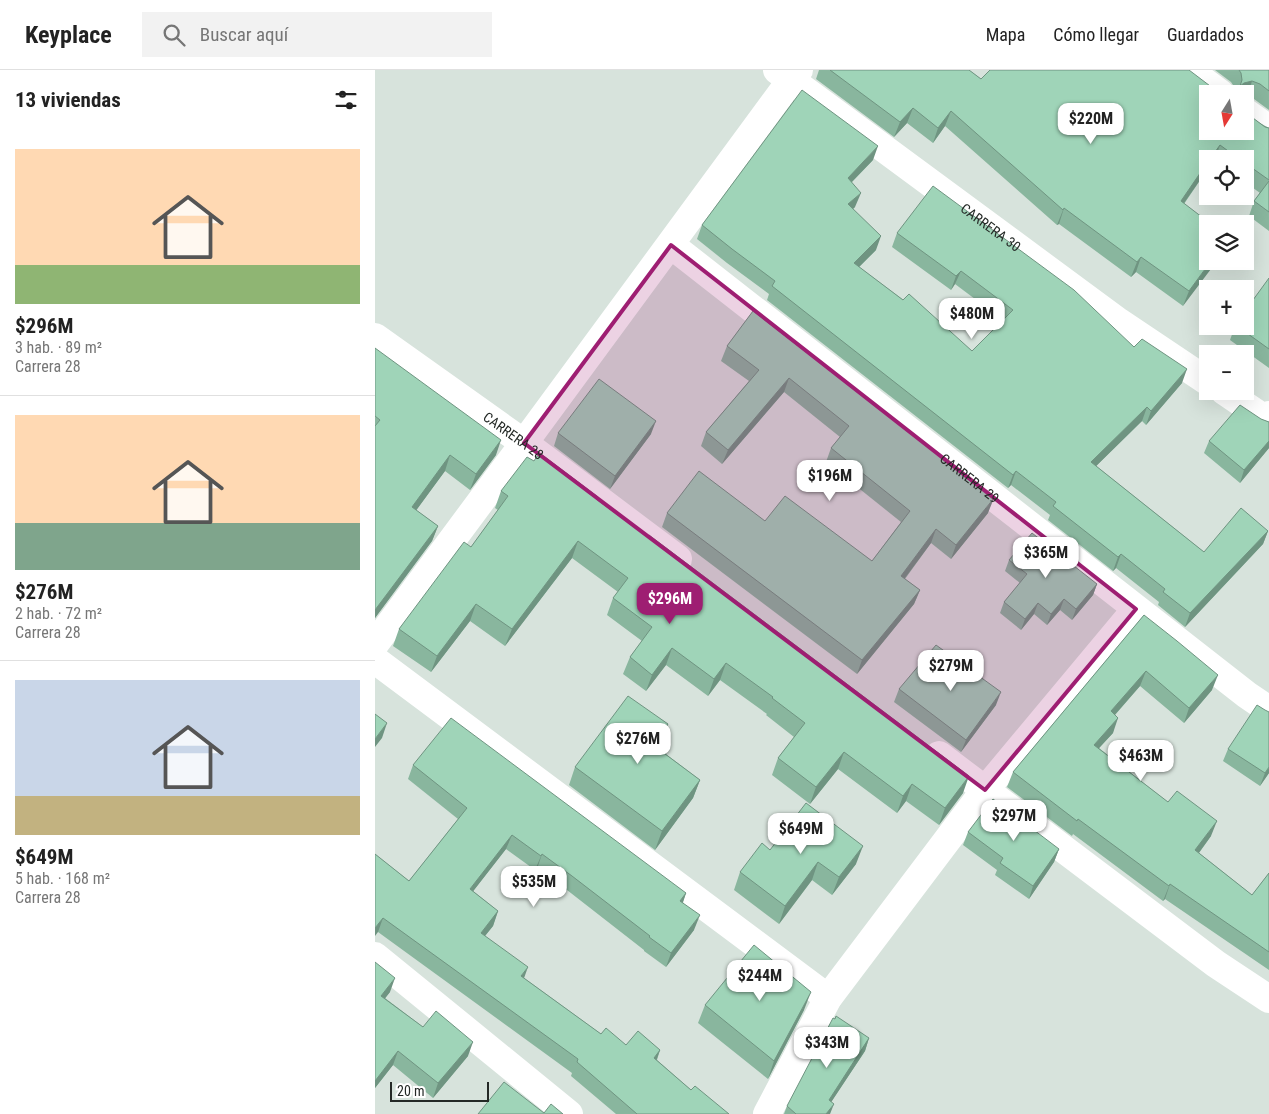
<!DOCTYPE html>
<html lang="es">
<head>
<meta charset="utf-8">
<style>
  body { margin:0; font-family:"Roboto Condensed",sans-serif; background:#f2f2f2; color:#222; height:100vh; display:flex; flex-direction:column; font-size:19px; white-space:nowrap }
  * { box-sizing:border-box; margin:0 }
  p { font-size:16px; color:#767676 }
  .icon { flex:none; width:28px; height:28px; fill:none; stroke:currentColor; stroke-width:2; stroke-linecap:round; stroke-linejoin:round }
  .map { position:relative; flex:1; overflow:hidden }
  .panel { display:flex; flex-direction:column; background:#fff; width:375px }
  .panel>* { flex:none }
  .needle { width:32px; rotate:191deg }
  .tools { position:absolute; left:824px; top:15px; display:grid; gap:10px }
  .tools a { display:grid; place-items:center; width:55px; height:55px; border-radius:0px; background:#fff; box-shadow:0 5px 20px #0002; font-size:25px }
  .scale { position:absolute; left:15px; bottom:12px; width:99px; box-sizing:border-box; padding-left:5px; border:2px solid #242926; border-top:0; font-size:14px; line-height:18px; white-space:nowrap; color:#242926; -webkit-text-stroke:4px #fff; paint-order:stroke }
  .price { position:absolute; translate:-50% -42px; padding:0 11px; border-radius:10px; background:#fff; color:#222; font-size:16px; line-height:32px; filter:drop-shadow(0 1px 2px #0008) }
  .price::after { content:''; position:absolute; left:50%; top:30px; width:15px; height:11px; margin-left:-8px; background:inherit; clip-path:polygon(0 0,100% 0,50% 100%) }
  .price.selected { background:#9e1e72; color:#fff }
  ul { padding:0; list-style:none }
  li { display:grid; align-content:center; gap:10px; height:265px; padding:0 15px }
  li+li { border-top:1px solid #e0e0e0 }
  li span { display:grid; place-items:center; height:155px; border-radius:0px; color:#555 }
  li>.icon { margin-inline-start:auto }
  span .icon { width:90px; height:90px; fill:#fffc; stroke-width:1 }
  li b { font-size:21px }
  h2 { display:flex; justify-content:space-between; align-items:center; height:60px; padding:0 15px; font-size:21px }
  header { display:flex; align-items:center; gap:30px; box-sizing:border-box; height:70px; padding:0 25px; background:#fff; border-bottom:1px solid #e0e0e0 }
  header strong { font-size:24px }
  nav { display:flex; gap:28px; margin-inline-start:auto; font-size:18px }
  .search { width:350px; height:45px; background:#f2f2f2; display:flex; align-items:center; gap:12px; box-sizing:border-box; padding:0 18px; border-radius:0px; color:#767676; font-size:19px }
  main { display:flex; flex:1; min-height:0 }
  .map>svg:first-child { display:block }
</style>
</head>
<body>
<header>
<strong>Keyplace</strong>
<div class="search"><svg class="icon" aria-label="search" viewBox="0 0 24 24"><circle cx="10" cy="10" r="6"/><path d="M15 15l6 6"/></svg>Buscar aquí</div>
<nav><a>Mapa</a><a>Cómo llegar</a><a>Guardados</a></nav>
</header>
<main>
<section class="panel">
<h2>13 viviendas<svg class="icon" aria-label="filters" viewBox="0 0 24 24"><path d="M4 7h16M4 17h16"/><circle cx="9" cy="7" r="2"/><circle cx="15" cy="17" r="2"/></svg></h2>
<ul>
<li><span style="background:linear-gradient(#ffd9b3 75%,#8fb573 0)"><svg class="icon" aria-label="home" viewBox="0 0 24 24"><path d="M3 11l9-7 9 7M6 9v11h12V9"/></svg></span><div><b>$296M</b><p>3 hab. · 89 m²</p><p>Carrera 28</p></div></li>
<li><span style="background:linear-gradient(#ffd9b3 70%,#7fa58c 0)"><svg class="icon" aria-label="home" viewBox="0 0 24 24"><path d="M3 11l9-7 9 7M6 9v11h12V9"/></svg></span><div><b>$276M</b><p>2 hab. · 72 m²</p><p>Carrera 28</p></div></li>
<li><span style="background:linear-gradient(#c9d6e8 75%,#c2b280 0)"><svg class="icon" aria-label="home" viewBox="0 0 24 24"><path d="M3 11l9-7 9 7M6 9v11h12V9"/></svg></span><div><b>$649M</b><p>5 hab. · 168 m²</p><p>Carrera 28</p></div></li>
</ul>
</section>
<div class="map">
<svg width="894" height="1044" viewBox="0 0 894 1044">
  <rect width="100%" height="100%" fill="#d7e3dc"/>
  <g fill="none" stroke-linecap="round" stroke-linejoin="round">
    <!-- minor -->
    <g stroke="#fff" stroke-width="28">
      <path id="s1" d="M424,0l-8,10 328,242 88,59"/>
      <path d="M814,0l32,24"/>
      <path d="M870,42l24,17"/>
      <path id="s2" d="M296,175l576,450 22,15"/>
      <path d="M849,321l41,28 4,-4"/>
      <path d="M0,574l149,-201"/>
      <path d="M0,590l453,338"/>
      <path d="M0,886l194,158"/>
      <path d="M392,1044l61,-116 157,-208 151,-181"/>
    </g>
    <!-- major -->
    <g stroke="#fff" stroke-width="28">
      <path id="s3" d="M0,267l149,106 154,116"/>
      <path d="M149,373l267,-363 -14,-10"/>
      <path d="M564,685l277,209 53,35"/>
    </g>
  </g>
  <!-- wall -->
  <path fill="#89b69e" d="M444,0h150l12,9 226,15 62,34v103l-20,-15 5,-15 6,-8 -15,-11v-23h-38v11l-23,34 23,57 -24,45 -47,-34 -5,5 -72,-53 -2,1 -112,-99 -12,17 -26,-20 -13,14 -78,-58z
    M840,0h54v40l-15,-11 -7,-2 -2,-3h-9v-2l-4,1 4,-2 -1,-3 -4,-6z
    M498,90l-21,22 3,25 -2,2 23,41 -17,17 113,84 31,-31 -48,-36 -4,6 -59,-43 5,-14 237,114 48,36 -36,42 -4,-4 -46,45 108,86 64,-21 -5,13 -78,83 -27,-22 1,-3 -43,-34 -3,3 -65,-51 2,-5 -39,-30 -3,3 -241,-188 2,-6 -42,-31 -30,-24 5,-14z
    M894,208v90l-39,-28 5,-14h10z
    M378,241l235,202 -37,46 -20,-16 -26,36 15,11 -6,14 -57,70 -195,-147 5,-14 98,8 107,40 29,-39 -75,-60 5,-14 9,-11 -56,-45 -62,72 -21,-18 5,-14 43,-51 -28,-20 6,-15z
    M0,278l121,107 -26,35 -25,-19 -29,39 22,16 -6,15 -57,77z
    M886,349l8,3v26l-29,35 -36,-30 5,-12z
    M183,363l93,1 -41,55 -56,-43z
    M159,391l63,39 366,293 -24,32 -33,-24 -9,12 -59,-44 -28,35 -38,-29 6,-17 16,-21 -28,-22 1,-1 -47,-34 -12,16 -42,-31 -20,26 -23,-17 7,-17 12,-16 -35,-26 6,-17 5,-6 -46,-34 -67,88 -35,-25 -39,51 -38,-26 6,-17 72,-82 27,-37 -3,-2 6,-17z
    M634,490l88,24 -4,11 -21,25 -12,-10 -13,15 -13,-11 -13,16 -21,-17 4,-11 16,-19 -15,-12z
    M769,545l68,75 -28,33 -44,-37 -25,29 -2,18 -14,15 112,88 -12,17 53,42 17,-22v97l-104,-71 -2,2 -90,-67 -1,2 -65,-49 6,-15z
    M524,619l97,16 -35,47 -67,-50z
    M293,654l-6,19 -4,5 42,32 -7,18 -38,52 -86,-65 6,-18z
    M853,679l41,24 -9,13 -37,-25z
    M38,695l273,128 -3,9 11,28 -28,37 -22,-16v-1l-77,-60 -30,-21 -2,1 -29,-21 -33,42 25,20 -5,15 -8,10 39,42 77,56 25,11 34,5 -3,10 34,30 38,24h-113l-45,-38 1,-3 -194,-141 -3,-78 34,27 49,-62 -50,-40z
    M593,762l91,17 -5,13 -25,37 -34,-24 2,-5 -34,-25z
    M395,780l86,14 -24,31 -20,-15 -33,44 -45,-34 6,-18z
    M0,892l15,30 -5,6 38,29 45,29 -35,42 -40,-33 -18,23z
    M330,935l99,5 -36,69 -70,-56z
    M494,968l-4,13 -34,51 -1,12h-46l3,-8z"/>
  <!-- shaded-wall -->
  <path fill="#6f9481" d="M877,11l-5,16h-2v-3h-8l3,-8 4,-3z
    M538,38l-6,15 -13,14 6,-15z
    M576,41l-6,15 -12,17 5,-15z
    M845,75l-5,14h-5z
    M503,76l-5,14 -30,31 5,-13z
    M832,93v7l-32,46 6,-15z
    M486,123l-6,14 -12,11 5,-14z
    M689,138l-5,16 -2,1 6,-15z
    M506,166l-5,14 -27,27 5,-14z
    M766,187l-5,15 -5,5 6,-15z
    M836,191h6l-34,45 6,-15z
    M586,201l-6,13 -4,6 5,-14z
    M812,299l-5,14 -36,42 5,-14z
    M414,308l-5,14 -62,72 6,-14z
    M772,337l-5,14 -56,55 5,-14z
    M281,351l-5,13 -41,55 5,-13z
    M126,370l-5,15 -26,35 6,-16z
    M894,371v7l-29,35 4,-13z
    M75,385l-5,16 -38,52 5,-16z
    M641,401l-5,14 -3,3 5,-13z
    M619,428l-6,15 -37,46 5,-14z
    M63,456l-6,15 -57,77v-8z
    M561,459l-5,14 -35,47 5,-14z
    M893,461l-5,13 -78,83 5,-14z
    M203,471l-6,17 -67,88 7,-17z
    M746,484l-5,14 -3,3 5,-14z
    M722,514l-4,11 -21,25 4,-11z
    M545,520l-6,14 -57,70 5,-14z
    M689,529l-4,11 -13,15 4,-11z
    M663,533l-4,11 -13,16 4,-11z
    M101,534l-6,17 -39,51 6,-16z
    M297,578l-6,17 -20,26 6,-16z
    M351,593l-6,17 -12,16 6,-17z
    M771,601l-6,15 -35,40 6,-15z
    M843,605l-6,15 -28,33 5,-15z
    M626,622l-5,13 -35,47 5,-12z
    M743,648l-5,15 -25,27 6,-15z
    M12,653l-5,15 -7,9v-8z
    M293,654l-6,19 -16,20 7,-18z
    M469,682l-6,17 -28,35 6,-17z
    M894,697v6l-9,13 5,-13z
    M594,706l-6,17 -24,32 6,-17z
    M325,710l-7,18 -38,52 7,-19z
    M537,714l-6,17 -9,12 6,-17z
    M842,751l-6,15 -21,29 5,-15z
    M137,765l-6,14 -42,54 6,-14z
    M488,776l-7,18 -24,31 7,-18z
    M684,779l-5,13 -25,37 4,-13z
    M167,784l-5,15 -2,1 6,-14z
    M443,792l-6,18 -33,44 6,-18z
    M795,814l-5,15 -2,2 6,-15z
    M311,823l-5,15 -1,-7z
    M123,841l-5,15 -17,21 5,-14z
    M325,845l-6,15 -28,37 5,-14z
    M8,848l-5,14 -3,4v-8z
    M153,897l-5,14 -2,-5z
    M20,908l-5,14 -14,18 5,-14z
    M436,922l-7,18 -36,69 6,-18z
    M494,968l-4,13 -41,62 5,-13z
    M98,972l-5,14 -35,42 5,-15z
    M285,980l-5,14 -1,-6z
    M23,981l-5,14 -18,23v-7z
    M459,1034l-4,10h-4z"/>
  <!-- building -->
  <path fill="#9fd4b8" stroke="#6f9481" d="M455,0h139l12,9 9,-9h199l29,22 5,2h-16v37h38v-19l20,15 4,1v52l-24,-17v-4h-6l-19,-14 -10,14h-3v4l-26,38 30,23h-4v37h4l-22,30 -48,-34 -4,5 -73,-54 -1,2 -112,-99 -13,17 -25,-20 -13,14z
    M864,0h30v21l-9,-7 -8,-3 -8,2 -4,3 2,-6 -1,-7z
    M427,20l76,56 -30,32 13,15 -13,11 33,32 -27,27 49,37 6,-6 63,57 41,-41 -52,-39 -5,5 -59,-43 36,-47 141,104 60,57 8,-8 45,30 -36,42 -4,-4 -56,55 113,90 37,-44 27,23 -78,82 -27,-21 2,-3 -44,-35 -3,3 -65,-51 3,-4 -40,-31 -3,4 -241,-189 3,-5 -43,-32 -30,-24z
    M862,20l-1,4h-6l2,-1z
    M894,111v31l-15,-11z
    M894,208v71l-32,-23h8v-15z
    M378,241l241,187 -38,47 -20,-16 -35,47 19,14 -58,70 -195,-147 32,-42 66,50 20,-25 87,65 38,-50 -79,-63 18,-22 -60,-48 -61,72 -22,-18 53,-62 -32,-24z
    M0,278l126,92 -25,34 -26,-19 -38,52 26,19 -63,84v-184l5,-6 -5,-4z
    M224,309l57,42 -41,55 -57,-43z
    M865,335l21,14 8,3v19l-25,29 -35,-29z
    M166,384l57,43 -2,2 52,38 1,-2 320,241 -24,32 -33,-24 -9,12 -59,-44 -28,35 -38,-29 27,-35 -33,-25 1,-1 -47,-34 -12,16 -42,-31 -20,27 -22,-18 22,-30 -39,-29 15,-20 -50,-37 -66,88 -36,-25 -39,52 -38,-27 65,-87 7,5 37,-51 -7,-5 26,-34 7,4 3,-5 2,1z
    M657,463l65,51 -21,25 -12,-10 -13,15 -13,-11 -13,16 -21,-17 23,-28 -18,-14z
    M769,545l33,26 41,34 -29,33 -43,-37 -35,40 7,7 -24,27 74,57 9,-11 40,30 -22,29 57,45 17,-22v79l-99,-68 -1,2 -91,-67 -1,2 -64,-49z
    M561,575l65,47 -35,48 -67,-51z
    M253,626l40,28 -15,21 47,35 -38,51 -87,-64z
    M882,635l8,5 4,2v55l-4,6 -37,-24z
    M0,644l12,9 -12,16z
    M76,648l235,175 -6,8 20,14 -29,38 -22,-16 1,-1 -78,-60 -30,-22 -1,2 -29,-21 -42,54 28,22 -17,22 47,34 -7,9 80,58 5,-6 20,17 12,-14 22,19 -6,8 37,32 4,-4 34,28h-92l-60,-52 1,-3 -195,-141 -8,10v-74l34,27 58,-73 -54,-43z
    M618,729l66,50 -26,37 -33,-23 3,-5 -35,-26z
    M431,733l57,43 -24,31 -21,-15 -33,44 -45,-34 22,-29 8,7z
    M379,875l57,47 -37,69 -69,-56z
    M0,892l20,16 -14,18 42,31 13,-16 37,31 -35,41 -40,-32 -23,30z
    M461,946l33,22 -40,62 5,4 -8,10h-30l-9,-8 46,-88 2,1z
    M129,1012l40,31 7,-9 12,10h-85z"/>
  <!-- marked area -->
  <path fill="#9e1e72" fill-opacity="0.2" stroke="#9e1e72" stroke-width="4" stroke-linejoin="round" d="M296,175l465,364 -151,181 -461,-347z"/>
  <g text-anchor="middle" dominant-baseline="central" stroke-width="4.5" stroke-linejoin="round" paint-order="stroke">
    <!-- street labels -->
    <g font-size="14" fill="#242926" stroke="#fff">
      <text stroke="none"><textPath href="#s1" startOffset="261">CARRERA 30</textPath></text>
      <text stroke="none"><textPath href="#s3" startOffset="170">CARRERA 28</textPath></text>
      <text stroke="none"><textPath href="#s2" startOffset="379">CARRERA 29</textPath></text>
    </g>
  </g>
</svg>
<div class="tools">
<a><svg class="needle" viewBox="-14 -14 28 28"><path d="M0-13l5 13h-10z" fill="#e53935"/><path d="M0 13l5-13h-10z" fill="#767676"/></svg></a>
<a><svg class="icon" aria-label="locate" viewBox="0 0 24 24"><circle cx="12" cy="12" r="6"/><path d="M12 2v4M12 18v4M2 12h4M18 12h4"/></svg></a>
<a><svg class="icon" aria-label="layers" viewBox="0 0 24 24"><path d="M12 4l9 5-9 5-9-5zM3 14l9 5 9-5"/></svg></a>
<a>+</a>
<a>−</a>
</div>
<div class="scale">20 m</div>
<b class="price" style="left:716px;top:75px">$220M</b>
<b class="price" style="left:597px;top:270px">$480M</b>
<b class="price" style="left:455px;top:432px">$196M</b>
<b class="price" style="left:671px;top:509px">$365M</b>
<b class="price selected" style="left:295px;top:555px">$296M</b>
<b class="price" style="left:576px;top:622px">$279M</b>
<b class="price" style="left:263px;top:695px">$276M</b>
<b class="price" style="left:766px;top:712px">$463M</b>
<b class="price" style="left:639px;top:772px">$297M</b>
<b class="price" style="left:426px;top:785px">$649M</b>
<b class="price" style="left:159px;top:838px">$535M</b>
<b class="price" style="left:385px;top:932px">$244M</b>
<b class="price" style="left:452px;top:999px">$343M</b>
</div>
</main>
</body>
</html>
